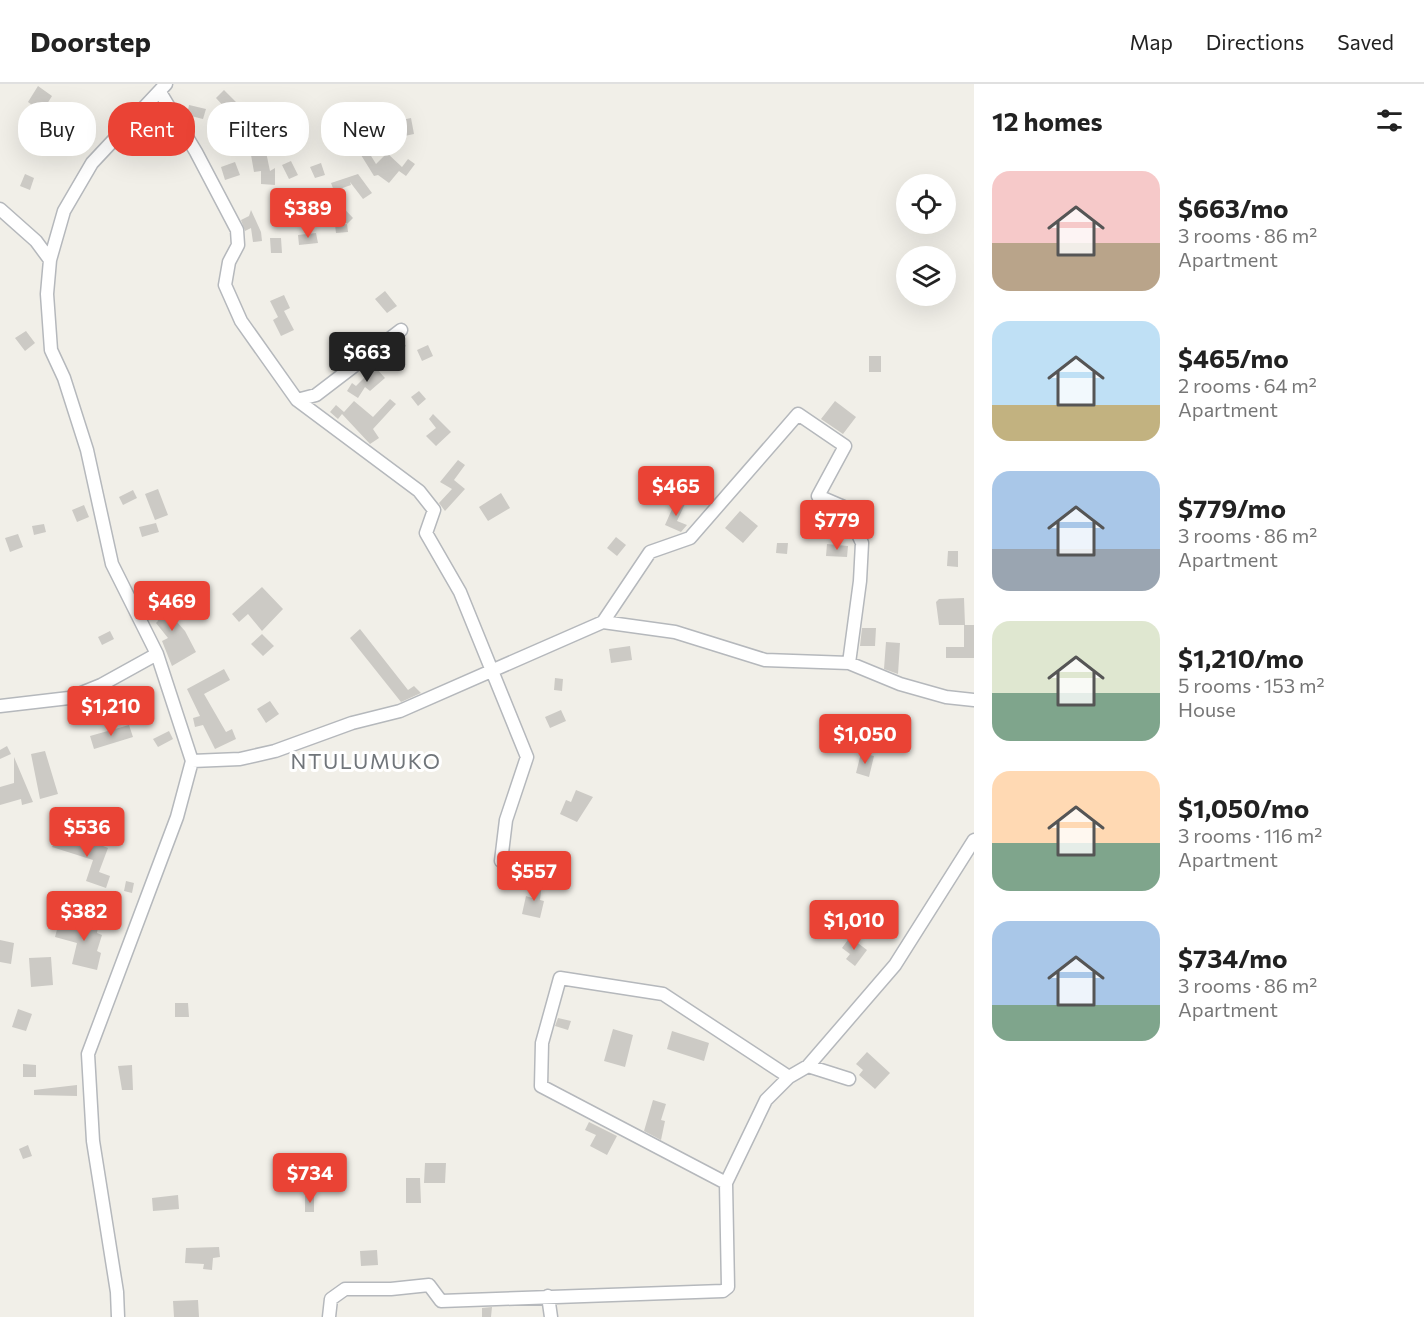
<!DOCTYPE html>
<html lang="en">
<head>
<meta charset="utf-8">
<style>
  body { margin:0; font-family:Commissioner,sans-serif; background:#f2f2f2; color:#222; height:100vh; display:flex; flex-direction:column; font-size:22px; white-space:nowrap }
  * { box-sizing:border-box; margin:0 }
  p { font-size:20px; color:#767676 }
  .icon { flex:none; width:33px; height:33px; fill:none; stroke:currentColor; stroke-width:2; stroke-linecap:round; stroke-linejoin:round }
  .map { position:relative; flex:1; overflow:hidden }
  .panel { display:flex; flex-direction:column; background:#fff; width:450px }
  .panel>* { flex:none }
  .guide { position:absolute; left:18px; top:18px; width:570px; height:54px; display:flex; gap:12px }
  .fabs { position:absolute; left:896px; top:90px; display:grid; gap:12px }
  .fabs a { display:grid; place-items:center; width:60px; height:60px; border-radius:50%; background:#fff; box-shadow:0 6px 24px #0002; font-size:30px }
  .price { position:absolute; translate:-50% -51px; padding:0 14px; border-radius:6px; background:#ea4335; color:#fff; font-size:20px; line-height:39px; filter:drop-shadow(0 2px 3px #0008) }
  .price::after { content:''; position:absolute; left:50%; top:36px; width:18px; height:14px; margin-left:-9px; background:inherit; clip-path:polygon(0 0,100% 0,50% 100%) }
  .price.current { background:#222; color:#fff }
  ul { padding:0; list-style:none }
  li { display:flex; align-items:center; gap:18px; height:150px; padding:0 18px }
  li span { display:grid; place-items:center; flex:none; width:168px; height:120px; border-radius:18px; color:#555 }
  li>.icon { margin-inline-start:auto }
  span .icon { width:72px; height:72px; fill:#fffc; stroke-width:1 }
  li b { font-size:26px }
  h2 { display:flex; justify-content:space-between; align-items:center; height:72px; padding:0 18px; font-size:26px }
  .tag { padding:0 21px; border-radius:24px; background:#fff; box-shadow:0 6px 24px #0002; font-size:21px; line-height:54px }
  .tag.current { background:#ea4335; color:#fff }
  header { display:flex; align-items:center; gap:36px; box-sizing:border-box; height:84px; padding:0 30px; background:#fff; border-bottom:2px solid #e0e0e0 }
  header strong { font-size:28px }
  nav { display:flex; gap:33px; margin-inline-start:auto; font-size:21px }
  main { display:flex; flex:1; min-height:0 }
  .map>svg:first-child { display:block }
</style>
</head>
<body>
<header>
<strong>Doorstep</strong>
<nav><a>Map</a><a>Directions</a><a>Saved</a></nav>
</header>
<main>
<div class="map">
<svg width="974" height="1233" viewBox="0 0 974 1233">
  <rect width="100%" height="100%" fill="#f1efe8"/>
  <!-- building -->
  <path fill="#cccac5" d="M38,2l14,10 -10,16 -14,-10z
    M224,6l12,12 -9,8 -11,-12z
    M189,21l17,4 -3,10 -16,-4z
    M411,34l3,16 -14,3 -3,-16z
    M377,36l5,14 -22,7 -4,-14z
    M368,67l8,13 11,-11 15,14 6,-8 7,5 -9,12 -7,-5 -10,12 -11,-8 -4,1 -13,-21z
    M266,68l4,19 5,-3v17l-14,-1v-13l-7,1 -3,-17z
    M291,77l7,14 -9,4 -7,-14z
    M235,78l5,13 -15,5 -4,-13z
    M321,79l4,12 -10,3 -5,-11z
    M25,90l9,4 -4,12 -10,-4z
    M358,90l14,19 -9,6 -13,-17 1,3 -17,6 -3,-8z
    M335,115l18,19 -6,6 -18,-19z
    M251,126l10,22 1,9 -9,1 -2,-14 -6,3 -4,-11 8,-4z
    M347,140l1,8 -12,1 -1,-8z
    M316,149l2,10 -19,2 -1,-10z
    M270,154h11l1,15h-11z
    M385,207l12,15 -10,7 -12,-14z
    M284,211l6,13 -6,3 10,19 -13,6 -8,-16 5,-3 -8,-16z
    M26,247l9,12 -10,8 -10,-13z
    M402,256l4,6 -10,7 -4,-6z
    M428,261l5,11 -11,5 -5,-11z
    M869,272h12v16h-12z
    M375,283l10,11 -15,13 -5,-4 -7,11 -11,-7 5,-8 4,3z
    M419,307l7,8 -8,7 -7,-9z
    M390,315l6,5 -23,25 6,9 -9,6 -28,-30 -4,5 -8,-7 6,-7 8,7 10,-11 19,16z
    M835,317l21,16 -13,17 -22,-15z
    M433,330l18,18 -15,14 -10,-10 10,-8 -7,-9z
    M458,376l7,5 -11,15 11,9 -20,22 -6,-8 13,-14 -12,-7z
    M158,405l10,26 -13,5 -10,-26z
    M133,406l4,8 -14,7 -4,-8z
    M501,409l9,15 -22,13 -9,-14z
    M676,416l9,4 -8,17 10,4 -6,7 -16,-7z
    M84,421l5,12 -12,5 -5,-12z
    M740,427l18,15 -15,17 -18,-15z
    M156,439l3,9 -17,5 -3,-10z
    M44,440l2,8 -12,3 -2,-9z
    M18,450l5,13 -13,5 -5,-14z
    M616,453l10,8 -9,11 -10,-8z
    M777,459h11l-1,11 -11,-1z
    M827,460l21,2 -1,11 -21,-1z
    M948,467h10v16l-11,-1z
    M262,503l21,22 -21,22 -14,-17 -9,8 -7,-8z
    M162,508l7,21 16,18 11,21 -24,14 -10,-25 6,-3 -12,-15 2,-2 -9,-24z
    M964,514l1,27h9v33h-28v-11h18v-22h-25l-3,-23 3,-3z
    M862,544h14l-1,18h-15z
    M360,545l48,61 6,-4 7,7 -20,9 -51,-64z
    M110,547l4,8 -12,6 -4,-8z
    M262,550l12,12 -11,10 -12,-12z
    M886,558l14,1 -2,31 -14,-5z
    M630,562l2,14 -21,3 -2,-14z
    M224,585l6,11 -26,14 22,38 6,-3 4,10 -21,10 -12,-24 -8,2 -2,-9 7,-2 -13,-27z
    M555,594l8,1 -1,12 -8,-1z
    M270,617l9,13 -13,9 -9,-14z
    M561,626l5,11 -16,7 -5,-11z
    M129,641l4,12 -39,12 -4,-13z
    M169,647l4,8 -15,8 -5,-8z
    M7,662l4,8 -11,5v-9z
    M45,667l13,43 -18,5 -9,-45z
    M861,669l13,3 -5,21 -13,-4z
    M14,673l19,45 -11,3 -1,-6 -21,6v-18l14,-4z
    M576,706l17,7 -16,25 -17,-8 6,-14 5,2z
    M57,752l20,8 1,-3 14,5 1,-4 15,6 -9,24 11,4 -4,12 -20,-7 7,-21 -41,-13z
    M126,797l8,2 -2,10 -8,-2z
    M533,798l9,1 -2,17 4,1 -4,17 -18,-4 4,-18 6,2z
    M50,811l15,4 -4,13 -14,-4z
    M88,829l12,2 -3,18 5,2 -5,16 4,2 -4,17 -25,-6 5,-21 -22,-6 4,-15 26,8z
    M850,853l17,13 -12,16 -9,-7 4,-5 -8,-6z
    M0,856l14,3 -3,21 -11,-2z
    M51,873l2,28 -22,2 -2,-29z
    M175,919h13l1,14h-14z
    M18,925l14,5 -6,17 -14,-4z
    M558,934l13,3 -3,9 -13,-4z
    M613,945l20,6 -8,32 -21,-6z
    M672,947l37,12 -5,18 -37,-12z
    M867,968l23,21 -15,16 -16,-14 4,-5 -7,-6z
    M23,980l13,1v12h-13z
    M132,981l1,25h-11l-4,-24z
    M77,1001v11l-43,-1v-5z
    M653,1016l13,4 -5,16 4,1 -4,19 -17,-9z
    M589,1038l28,14 -10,19 -17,-9 6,-11 -11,-5z
    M28,1061l4,11 -9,3 -4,-10z
    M425,1079h21l-1,20h-21z
    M406,1094h14l1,25h-15z
    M178,1111l1,14 -26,2 -1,-13z
    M305,1112h9v16h-9z
    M219,1163l1,10 -7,1 -1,12 -9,-1 1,-5 -19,-1 1,-15z
    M377,1166l1,15 -17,1 -1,-15z
    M198,1216l1,17h-25l-1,-16z
    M492,1223l-1,10h-9v-9z"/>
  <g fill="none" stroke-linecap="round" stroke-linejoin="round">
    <defs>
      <path id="minor" d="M160,8l36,60 41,78 1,15 -9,17 -4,23 16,36 56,79 19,-5 85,-65
        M0,125l36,32 14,19
        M297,316l122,91 15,19 -8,23 34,59 67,165 -21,63 -5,41
        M603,538l72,10 90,28 84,3 51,21 46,13 28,3
        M0,622l69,-8 32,-13 56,-31
        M192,677l48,-2 35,-8 77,-28 48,-12 203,-89 47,-70 40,-14 108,-124 47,32 -27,50 28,12 16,35 -2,38 -11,82
        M808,982l41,13
        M726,1099l-185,-97 1,-43 18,-65 103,16 126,83
        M548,1212l3,21
        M118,1233l-1,-25 -24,-151 -5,-87 89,-237 15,-56 -35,-107 -45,-90 -25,-114 -23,-72 -13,-28 -4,-56 3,-34 14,-49 28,-48 74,-79
        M329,1233l2,-18 14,-10h46l38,-4 12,16 282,-10 5,-4 -2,-104 40,-83 23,-23 19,-11 87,-101 79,-125"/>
    </defs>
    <!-- minor casing -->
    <use href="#minor" stroke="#b5b8bc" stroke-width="15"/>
    <!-- minor -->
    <use href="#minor" stroke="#fff" stroke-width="12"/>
  </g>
  <g text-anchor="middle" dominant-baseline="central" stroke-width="6" stroke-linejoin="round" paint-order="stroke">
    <!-- quarter labels -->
    <g font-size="21" letter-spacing="1.5" fill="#70757a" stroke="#fff">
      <text x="366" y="676">NTULUMUKO</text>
    </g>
  </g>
</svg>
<div class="fabs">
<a><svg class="icon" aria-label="locate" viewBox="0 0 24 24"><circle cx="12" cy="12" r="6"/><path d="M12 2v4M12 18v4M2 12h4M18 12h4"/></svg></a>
<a><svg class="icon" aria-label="layers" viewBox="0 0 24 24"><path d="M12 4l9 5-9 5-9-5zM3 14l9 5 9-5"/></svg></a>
</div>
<b class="price" style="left:308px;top:155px">$389</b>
<b class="price current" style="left:367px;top:299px">$663</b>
<b class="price" style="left:676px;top:433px">$465</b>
<b class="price" style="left:837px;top:467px">$779</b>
<b class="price" style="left:172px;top:548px">$469</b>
<b class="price" style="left:111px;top:653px">$1,210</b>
<b class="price" style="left:865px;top:681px">$1,050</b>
<b class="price" style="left:87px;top:774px">$536</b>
<b class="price" style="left:534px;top:818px">$557</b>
<b class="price" style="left:84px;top:858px">$382</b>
<b class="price" style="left:854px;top:867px">$1,010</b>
<b class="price" style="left:310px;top:1120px">$734</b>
<div class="guide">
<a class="tag">Buy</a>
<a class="tag current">Rent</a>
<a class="tag">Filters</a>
<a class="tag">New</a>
</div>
</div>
<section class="panel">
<h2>12 homes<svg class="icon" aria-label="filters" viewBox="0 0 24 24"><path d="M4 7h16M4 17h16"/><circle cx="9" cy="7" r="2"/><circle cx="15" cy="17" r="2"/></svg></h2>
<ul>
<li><span style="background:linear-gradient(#f6c9c9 60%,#b9a48a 0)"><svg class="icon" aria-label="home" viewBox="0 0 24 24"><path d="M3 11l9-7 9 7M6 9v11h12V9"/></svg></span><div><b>$663/mo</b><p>3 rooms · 86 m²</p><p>Apartment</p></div></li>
<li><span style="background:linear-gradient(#bfe0f5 70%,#c2b280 0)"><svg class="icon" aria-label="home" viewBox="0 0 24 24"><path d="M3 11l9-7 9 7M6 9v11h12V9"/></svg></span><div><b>$465/mo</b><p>2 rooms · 64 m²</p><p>Apartment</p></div></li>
<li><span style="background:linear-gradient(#a9c7e8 65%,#9aa5b1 0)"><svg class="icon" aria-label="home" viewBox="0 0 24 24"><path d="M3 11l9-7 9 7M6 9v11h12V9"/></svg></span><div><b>$779/mo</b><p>3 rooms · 86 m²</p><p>Apartment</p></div></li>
<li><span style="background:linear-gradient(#dfe7d0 60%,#7fa58c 0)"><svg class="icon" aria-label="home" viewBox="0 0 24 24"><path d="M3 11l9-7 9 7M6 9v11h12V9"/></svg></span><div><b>$1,210/mo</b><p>5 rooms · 153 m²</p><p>House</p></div></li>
<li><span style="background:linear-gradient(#ffd9b3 60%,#7fa58c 0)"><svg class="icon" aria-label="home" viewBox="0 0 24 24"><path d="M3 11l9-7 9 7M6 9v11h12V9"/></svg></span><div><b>$1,050/mo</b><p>3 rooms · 116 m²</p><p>Apartment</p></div></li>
<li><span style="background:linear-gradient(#a9c7e8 70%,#7fa58c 0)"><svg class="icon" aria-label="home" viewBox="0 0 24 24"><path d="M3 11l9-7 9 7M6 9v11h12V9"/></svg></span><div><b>$734/mo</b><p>3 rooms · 86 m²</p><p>Apartment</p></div></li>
</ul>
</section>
</main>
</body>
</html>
